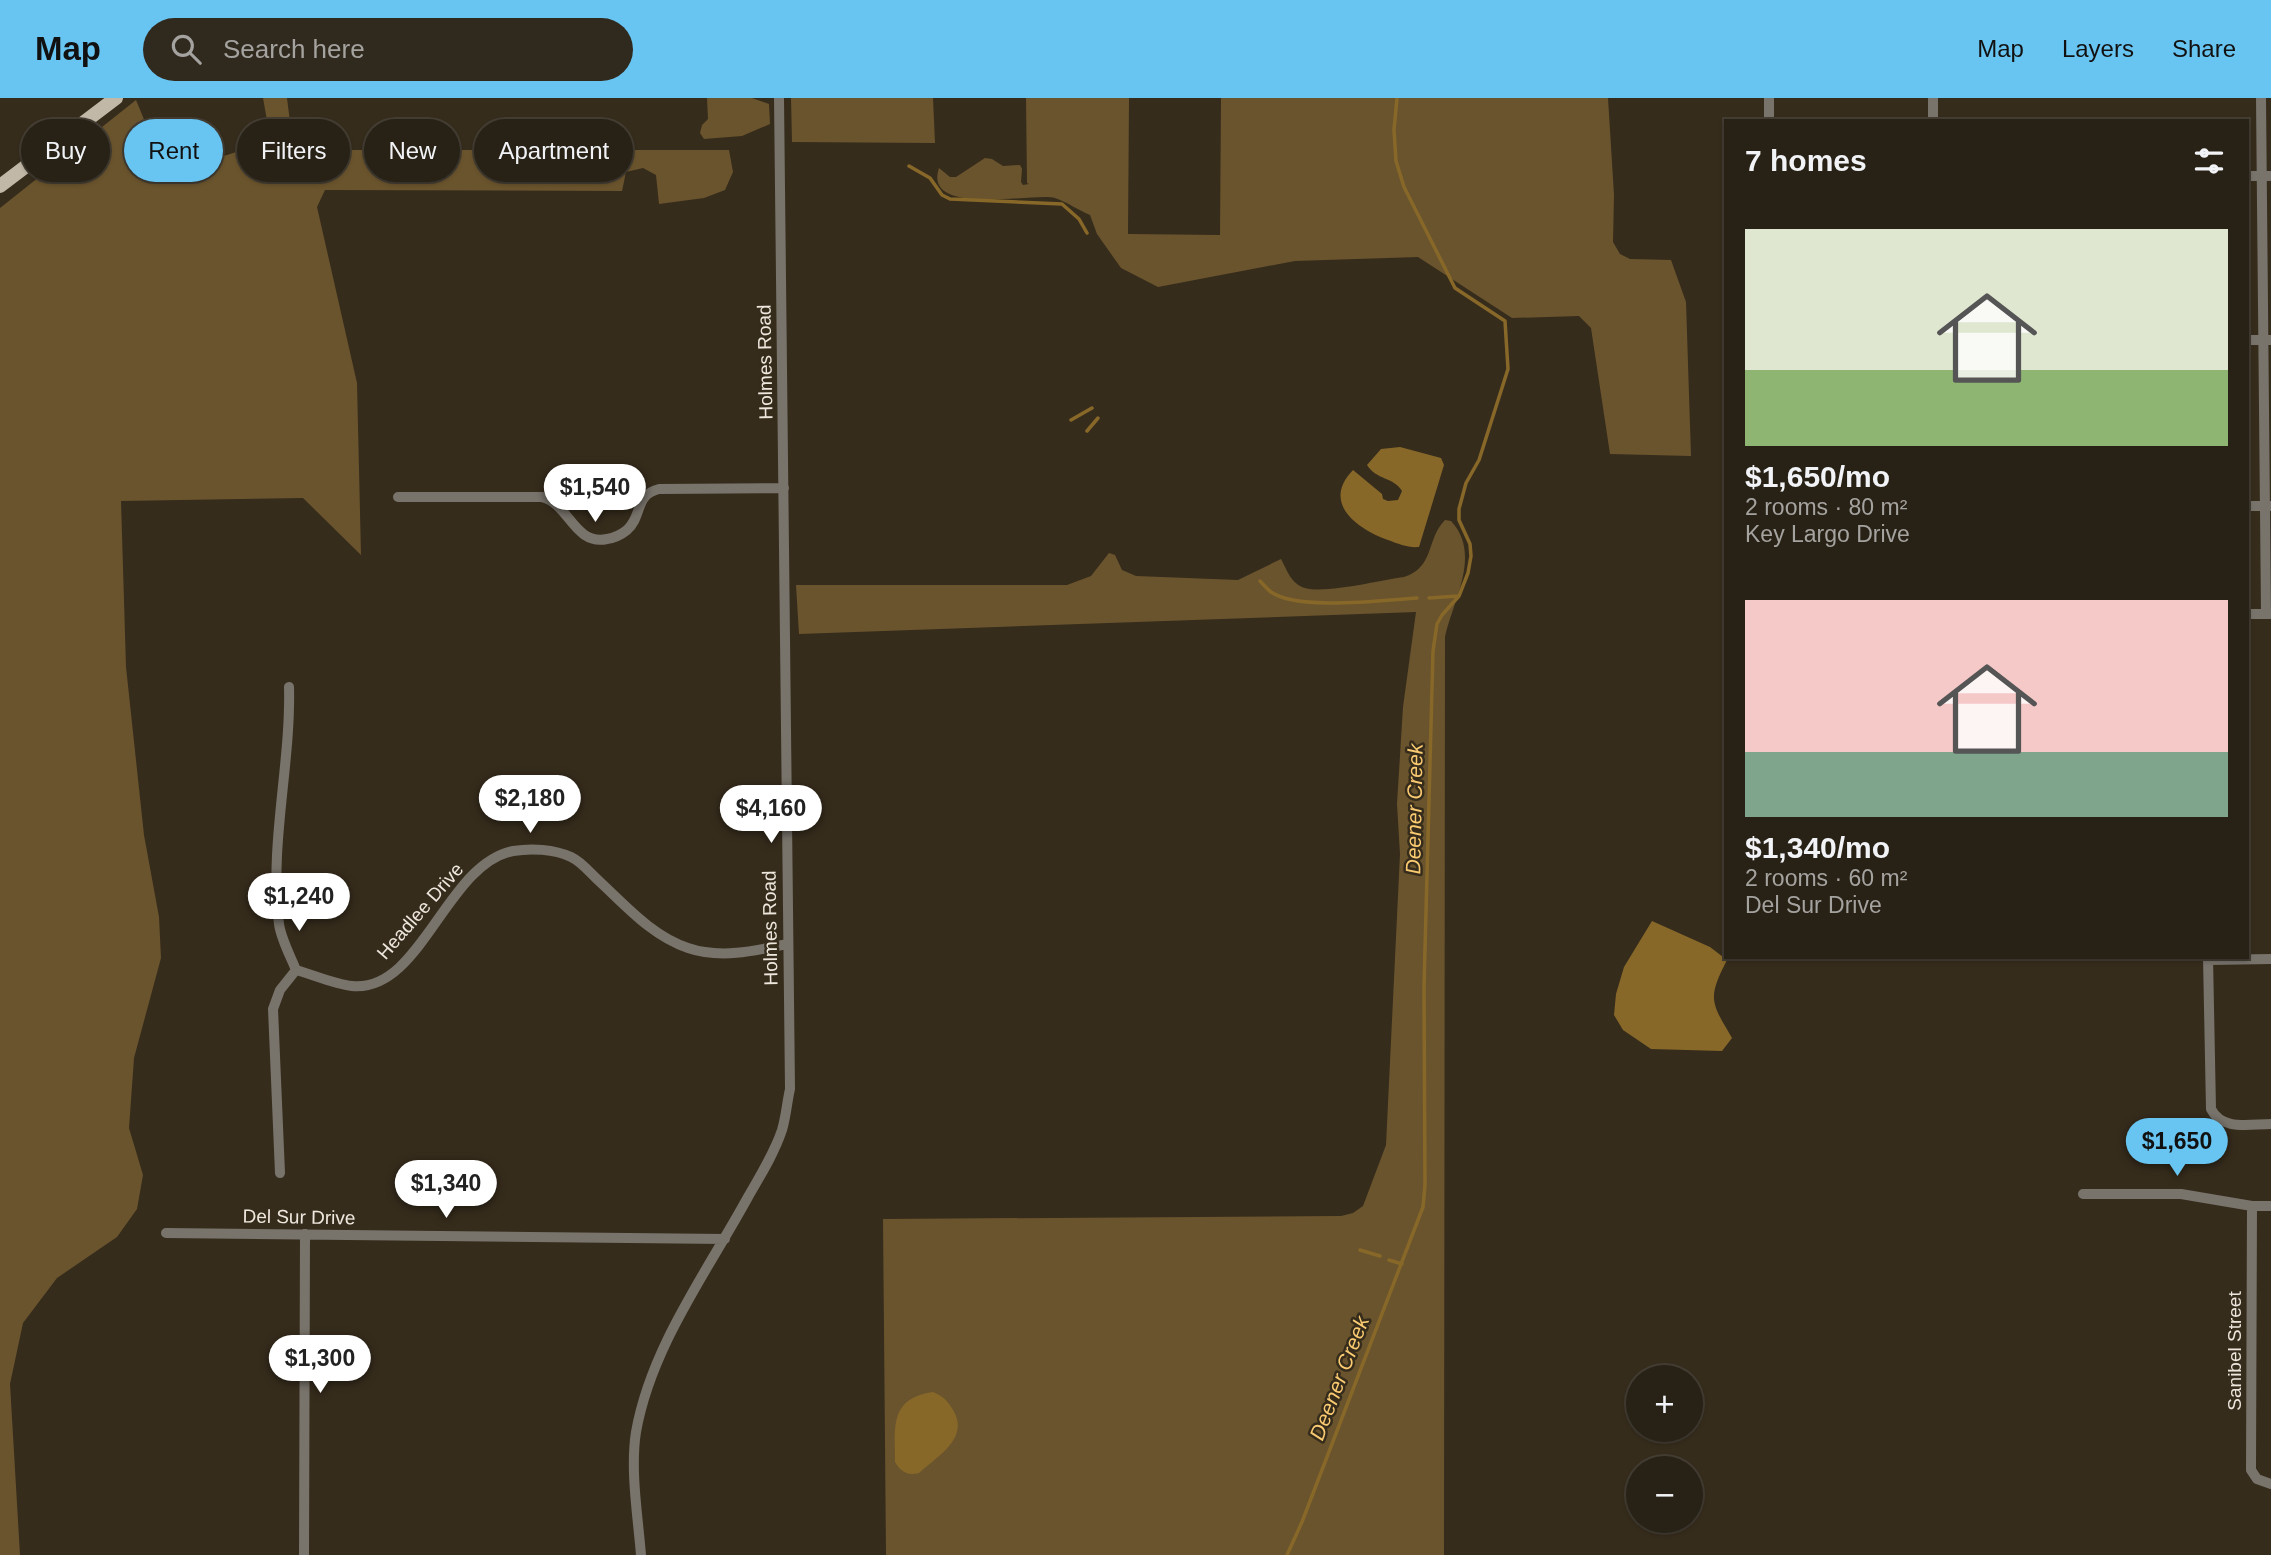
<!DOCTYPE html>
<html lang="en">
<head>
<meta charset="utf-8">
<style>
  body { margin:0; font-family:Arial,sans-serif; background:#30291e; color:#f1f3f6; height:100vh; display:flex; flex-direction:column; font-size:26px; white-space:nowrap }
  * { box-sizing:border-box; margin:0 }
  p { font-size:23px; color:#a5a3a0 }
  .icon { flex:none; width:38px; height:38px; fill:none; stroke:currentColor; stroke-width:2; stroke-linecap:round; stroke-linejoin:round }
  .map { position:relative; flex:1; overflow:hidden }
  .side { position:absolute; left:1724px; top:21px; width:525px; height:840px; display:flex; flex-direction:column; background:#282115; border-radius:0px; box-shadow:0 2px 5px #0004,0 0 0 2px #443e34 }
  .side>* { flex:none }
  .banner { position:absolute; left:21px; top:21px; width:665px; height:63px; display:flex; gap:14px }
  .fabs { position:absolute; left:1626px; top:1267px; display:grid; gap:14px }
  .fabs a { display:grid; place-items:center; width:77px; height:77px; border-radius:50%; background:#282115; box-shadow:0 2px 5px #0004,0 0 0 2px #443e34; font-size:35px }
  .price { position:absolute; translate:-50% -60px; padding:0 16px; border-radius:24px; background:#fff; color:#222; font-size:23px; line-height:46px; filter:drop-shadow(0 2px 4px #0008) }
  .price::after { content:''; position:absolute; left:50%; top:42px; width:21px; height:16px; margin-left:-10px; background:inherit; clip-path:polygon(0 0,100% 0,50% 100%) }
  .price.selected { background:#68c4f0; color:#111 }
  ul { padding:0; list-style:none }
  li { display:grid; align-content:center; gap:14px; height:371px; padding:0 21px }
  li span { display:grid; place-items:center; height:217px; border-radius:0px; color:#555 }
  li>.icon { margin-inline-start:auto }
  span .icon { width:126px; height:126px; fill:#fffc; stroke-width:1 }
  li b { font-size:30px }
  h2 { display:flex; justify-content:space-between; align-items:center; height:84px; padding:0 21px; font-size:30px }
  .pill { padding:0 24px; border-radius:32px; background:#282115; box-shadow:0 2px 5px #0004,0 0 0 2px #443e34; font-size:24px; line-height:63px }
  .pill.selected { background:#68c4f0; color:#111 }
  header { display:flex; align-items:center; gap:42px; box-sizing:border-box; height:98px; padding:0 35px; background:#68c4f0; color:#111 }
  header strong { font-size:33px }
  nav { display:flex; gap:38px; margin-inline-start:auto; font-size:24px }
  .search { width:490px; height:63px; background:#30291e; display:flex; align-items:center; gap:18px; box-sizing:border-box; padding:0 24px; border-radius:38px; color:#a5a3a0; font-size:26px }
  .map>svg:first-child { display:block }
</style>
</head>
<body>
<header>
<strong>Map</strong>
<div class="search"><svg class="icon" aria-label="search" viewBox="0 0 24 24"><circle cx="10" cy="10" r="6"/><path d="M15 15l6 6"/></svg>Search here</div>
<nav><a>Map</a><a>Layers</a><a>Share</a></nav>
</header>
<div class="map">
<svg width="2271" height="1457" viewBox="0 0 2271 1457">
  <rect width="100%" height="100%" fill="#362c1c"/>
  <!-- green -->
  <path fill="#6a542d" d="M263,0h24l6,48 8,4h428l4,22 -8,18 -21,8 -45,6 -3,-29 -13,-7 -17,4 -4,19 -297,-1 -8,17 40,176 4,172 -58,-57 -182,3 5,166 18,168 15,82 2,41 -27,100 -5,70 14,47 -6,34 -20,28 -60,41 -34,45 -13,61 10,171h-20v-1347l136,-108 28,68 63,-13 28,-9 13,-20z
    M707,0h45l17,6 1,20 -28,12 -38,3 -4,-6 2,-8 6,-6z
    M791,0h142l2,45 -143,-1z
    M1026,0h103l-1,136 92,1 1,-137h387l6,97 -1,47 7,12 10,5 41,1 15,42 5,154 -81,-2 -19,-126 -12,-12 -67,2 -94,-61 -123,4 -137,26 -37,-19 -24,-34 -7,-19c-12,-5 -23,-13 -35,-17 -20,-6 -133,20 -116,-30l11,9h6l29,-19 7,1 11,7 17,-1 2,4 -1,13 2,3 6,-1 -2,-1z
    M1445,422l6,1c31,33 2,79 -6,116l-1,918h-558l-3,-336 458,-3 12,-3 10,-7 23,-61 14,-291 -3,-50 6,-97 13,-95 -617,22 -3,-49h271l24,-9 18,-23 6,2 7,15 14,6 102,4 43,-21c6,11 10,25 24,29 21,6 76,-8 99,-11 31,-10 22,-38 41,-57z"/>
  <!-- water -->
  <path fill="#886829" d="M1400,349l41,11 3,7 -25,82c-11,1 -20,-3 -31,-7 -31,-11 -67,-37 -35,-70l29,24 1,5 5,2 10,-1 4,-9c-8,-14 -26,-11 -35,-26l14,-16z
    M1652,823l58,26 17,13c-20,39 -16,42 5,78l-10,13 -71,-2 -28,-19 -9,-15 2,-21 8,-27z
    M933,1294c11,5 14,8 20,18 17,28 -15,46 -34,63 -11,3 -18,-1 -24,-11 0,-34 -6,-64 38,-70z"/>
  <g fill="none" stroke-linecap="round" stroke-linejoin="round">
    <!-- stream -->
    <path stroke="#886829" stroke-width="3.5" d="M909,68l21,12 12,17 8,4 112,5 17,15 8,14
      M1071,322l21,-12
      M1087,333l11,-13
      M1260,483c3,3 7,8 11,11 27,19 113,8 146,6
      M1429,500l29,-2
      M1360,1152l20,6
      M1389,1162l13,4
      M1287,1457l15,-33 121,-315 2,-22 -1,-198 9,-336 4,-27 5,-9 17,-19 9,-23 3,-17 -1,-12 -11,-24v-11l7,-26 13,-23 29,-91 -3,-48 -50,-33 -51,-101 -8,-26 -2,-31 3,-32"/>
    <!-- minor -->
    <path stroke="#78736b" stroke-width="10" d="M1769,0v23
      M1933,0v23
      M2261,0l5,516
      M2247,78h24
      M2247,242h24
      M398,399h144c27,6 32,49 65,42 7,-1 15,-5 20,-9 16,-14 7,-35 32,-41l125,-1
      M2247,408h24
      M2247,516h24
      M2208,859l3,152c11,22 38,15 60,15
      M2208,862l63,-1
      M296,872c18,5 38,14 56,16 69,7 94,-122 161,-135 18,-3 41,-2 58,6 11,5 19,16 28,24 27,25 53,55 89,67 32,11 67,3 99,-4
      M280,1075l-7,-164 7,-19 16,-20c-6,-15 -15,-31 -17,-46 -10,-79 12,-159 10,-237
      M2083,1096h98l71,12h19
      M2252,1108l-1,264 6,9 14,5
      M166,1135l559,6
      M304,1457l1,-321
      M641,1457c-3,-38 -11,-85 -5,-123 15,-85 71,-160 112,-235 12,-21 26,-43 34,-67 4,-13 5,-28 8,-41l-11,-991"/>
    <!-- major -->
    <path stroke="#c2b8a7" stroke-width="14" d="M0,88l116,-88"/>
  </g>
  <g text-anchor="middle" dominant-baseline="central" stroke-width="5" stroke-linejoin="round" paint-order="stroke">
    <!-- street labels -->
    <g font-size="19" fill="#eee7dd" stroke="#362c1c">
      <text transform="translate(765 264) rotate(-91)">Holmes Road</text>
      <text transform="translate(420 813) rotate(-49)">Headlee Drive</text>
      <text transform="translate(770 830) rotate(-91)">Holmes Road</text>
      <text transform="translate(299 1119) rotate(1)">Del Sur Drive</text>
      <text transform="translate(2234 1253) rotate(-90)">Sanibel Street</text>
    </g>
    <!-- water labels -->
    <g font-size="21" font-style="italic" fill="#fbcb72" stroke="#362c1c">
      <text transform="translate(1414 711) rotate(-89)">Deener Creek</text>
      <text transform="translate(1339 1280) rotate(-69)">Deener Creek</text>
    </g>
  </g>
</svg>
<div class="fabs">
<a>+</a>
<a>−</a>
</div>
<b class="price" style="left:595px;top:426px">$1,540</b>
<b class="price" style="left:530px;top:737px">$2,180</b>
<b class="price" style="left:771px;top:747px">$4,160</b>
<b class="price" style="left:299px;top:835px">$1,240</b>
<b class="price selected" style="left:2177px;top:1080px">$1,650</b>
<b class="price" style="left:446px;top:1122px">$1,340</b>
<b class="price" style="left:320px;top:1297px">$1,300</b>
<div class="banner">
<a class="pill">Buy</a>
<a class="pill selected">Rent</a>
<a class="pill">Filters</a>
<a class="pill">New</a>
<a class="pill">Apartment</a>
</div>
<section class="side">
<h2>7 homes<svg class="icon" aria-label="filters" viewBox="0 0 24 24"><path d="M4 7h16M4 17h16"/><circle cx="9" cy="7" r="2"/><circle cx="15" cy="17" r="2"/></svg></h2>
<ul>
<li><span style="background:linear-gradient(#dfe7d0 65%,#8fb573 0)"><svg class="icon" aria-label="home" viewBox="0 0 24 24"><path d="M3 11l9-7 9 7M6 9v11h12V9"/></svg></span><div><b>$1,650/mo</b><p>2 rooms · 80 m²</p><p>Key Largo Drive</p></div></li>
<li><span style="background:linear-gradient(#f6c9c9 70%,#7fa58c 0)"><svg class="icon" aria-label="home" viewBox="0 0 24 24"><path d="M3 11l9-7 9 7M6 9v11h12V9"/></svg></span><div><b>$1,340/mo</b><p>2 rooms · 60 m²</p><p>Del Sur Drive</p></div></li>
</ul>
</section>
</div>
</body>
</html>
